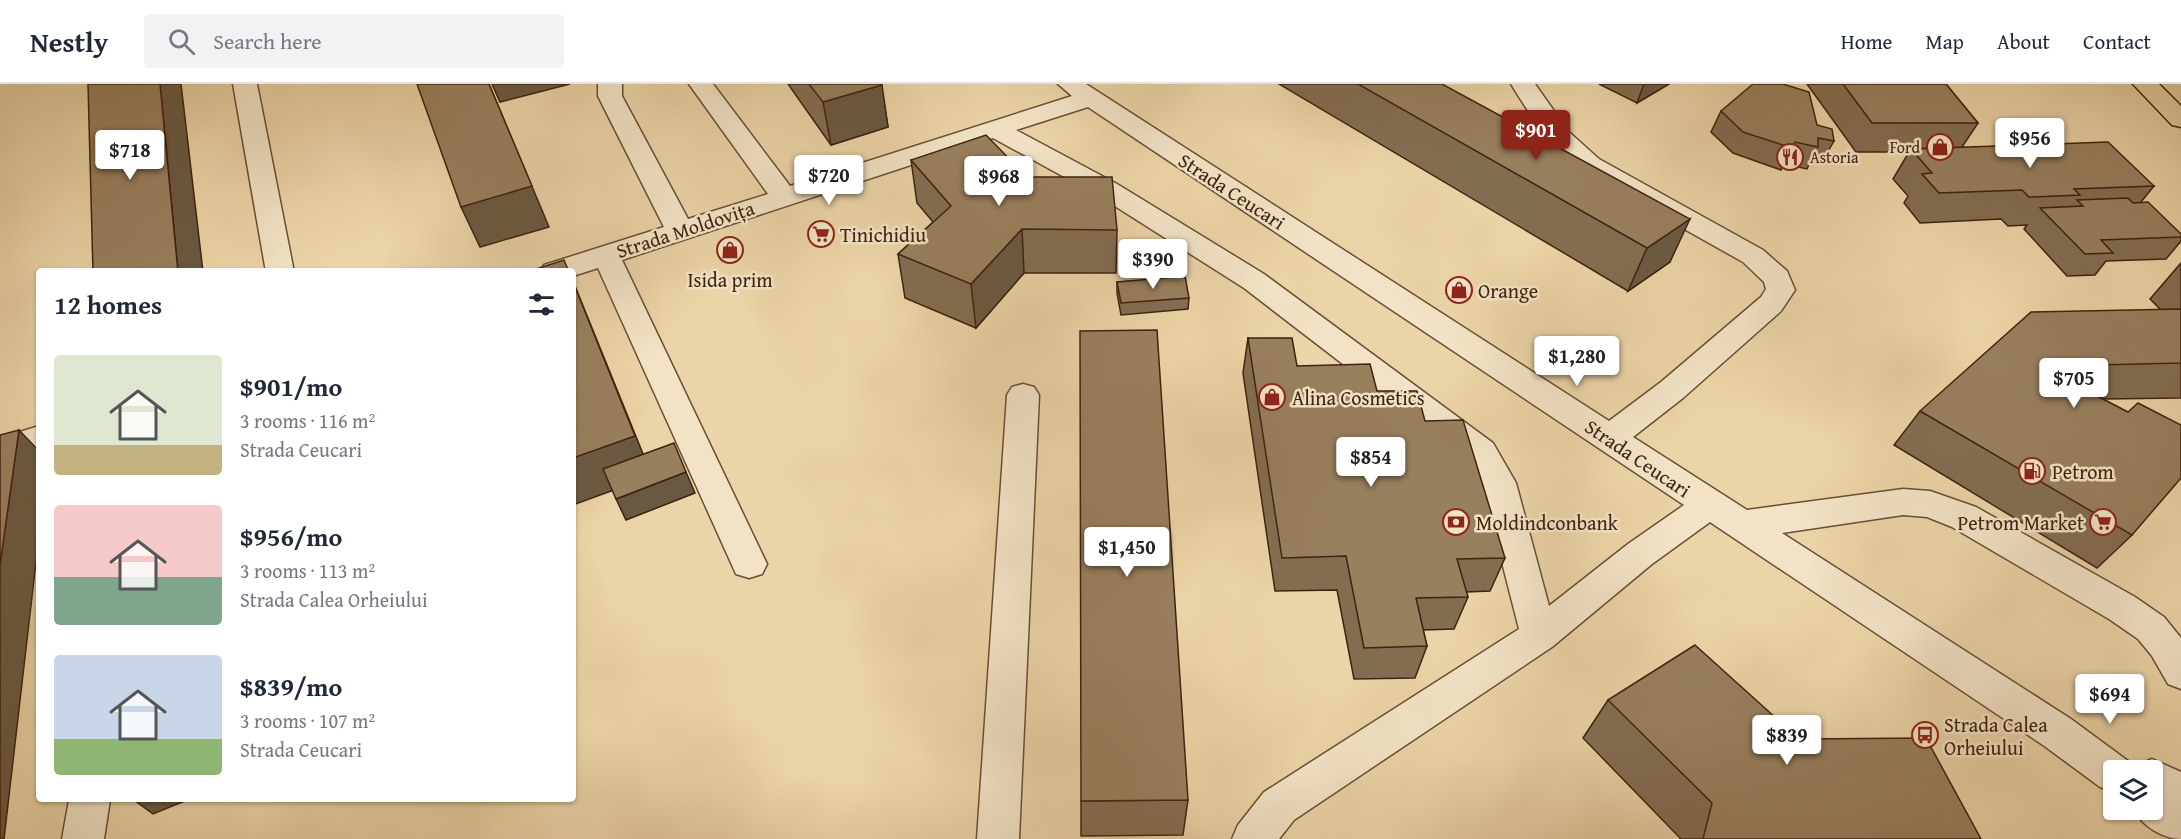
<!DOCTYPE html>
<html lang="en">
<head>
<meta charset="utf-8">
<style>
  body { margin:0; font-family:"Gentium Book Plus",serif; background:#f2f2f3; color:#1f2937; height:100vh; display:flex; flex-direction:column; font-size:22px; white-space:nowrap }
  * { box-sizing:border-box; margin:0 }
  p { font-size:20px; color:#747a83 }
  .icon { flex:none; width:33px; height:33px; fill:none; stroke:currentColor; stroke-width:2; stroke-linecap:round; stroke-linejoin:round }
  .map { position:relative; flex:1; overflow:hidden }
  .drawer { position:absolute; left:36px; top:184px; width:540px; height:534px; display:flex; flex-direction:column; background:#fff; border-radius:6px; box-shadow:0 2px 4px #0004 }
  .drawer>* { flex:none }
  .buttons { position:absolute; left:2103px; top:676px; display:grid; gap:12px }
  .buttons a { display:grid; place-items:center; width:60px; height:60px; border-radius:6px; background:#fff; box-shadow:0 2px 4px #0004; font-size:30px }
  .price { position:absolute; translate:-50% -51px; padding:0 14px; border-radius:6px; background:#fff; color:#222; font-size:20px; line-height:39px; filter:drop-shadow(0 2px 3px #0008) }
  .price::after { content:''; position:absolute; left:50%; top:36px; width:18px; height:14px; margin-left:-9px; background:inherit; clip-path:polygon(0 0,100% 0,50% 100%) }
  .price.on { background:#8f2418; color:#fff }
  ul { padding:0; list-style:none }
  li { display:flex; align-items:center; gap:18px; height:150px; padding:0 18px }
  li span { display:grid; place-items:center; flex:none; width:168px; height:120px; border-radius:6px; color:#555 }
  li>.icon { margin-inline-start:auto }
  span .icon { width:72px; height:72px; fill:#fffc; stroke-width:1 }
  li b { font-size:26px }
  h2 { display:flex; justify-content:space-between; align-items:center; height:72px; padding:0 18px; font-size:26px }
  header { display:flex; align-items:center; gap:36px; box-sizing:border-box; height:84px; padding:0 30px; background:#fff; border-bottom:2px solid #e0e1e3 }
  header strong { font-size:28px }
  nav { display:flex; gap:33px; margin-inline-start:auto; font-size:21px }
  .search { width:420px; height:54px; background:#f2f2f3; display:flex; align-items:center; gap:15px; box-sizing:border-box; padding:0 21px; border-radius:6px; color:#747a83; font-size:22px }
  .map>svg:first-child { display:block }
</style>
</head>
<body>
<header>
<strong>Nestly</strong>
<div class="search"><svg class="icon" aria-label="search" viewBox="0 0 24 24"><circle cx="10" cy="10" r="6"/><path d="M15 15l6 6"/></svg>Search here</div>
<nav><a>Home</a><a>Map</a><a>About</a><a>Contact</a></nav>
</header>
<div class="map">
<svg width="2181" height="755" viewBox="0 0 2181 755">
  <rect width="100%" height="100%" fill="#ebd4a7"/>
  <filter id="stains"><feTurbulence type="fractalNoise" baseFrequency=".00333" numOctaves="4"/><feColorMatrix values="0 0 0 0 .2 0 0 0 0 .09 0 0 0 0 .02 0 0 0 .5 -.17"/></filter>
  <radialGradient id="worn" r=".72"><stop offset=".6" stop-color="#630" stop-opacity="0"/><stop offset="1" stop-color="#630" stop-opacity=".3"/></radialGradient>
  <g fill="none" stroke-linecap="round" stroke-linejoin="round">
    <defs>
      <path id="minor" d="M233,0h24l37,188h-28z
        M598,0h24v12l66,123 80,-25 -79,-110h24l77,102 282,-90 -14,-12h28l523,337 52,-39 100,-85 5,-8 -2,-7 -21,-20 -162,-91c-30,-25 -50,-54 -70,-87h24l34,48 30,27 164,91 24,21 8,19 -14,21 -98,87 -50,39 114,73 156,-21 27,2 46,16 159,90 29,20 17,21v51l-13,-5 -16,-28 -14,-17 -29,-20 -157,-92 -25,-10 -24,-2 -121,18 289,186 57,42 5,10h-19v21l-14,-5 -57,-42 -333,-223 -58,42 -100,83 -258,173 -15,19h-47l6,-14 26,-33 255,-163 -37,-145 -13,-23 -225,-173 -145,-92 -106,-58 -371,122 145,304 -5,10 -13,4 -13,-4 -138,-306 -25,8v-4h-33l4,-7 120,-38 -66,-131zM1088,23l596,398 -56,39 -79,62 -33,-123 -23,-40 -229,-169 -147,-90 -101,-54z
        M1023,300l11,3 5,8 -20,444h-42l30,-444 5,-8z
        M39,342v24l-39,12v-24z
        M2152,675l29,13v67c-17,0 -40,-13 -46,-29h17v-39h-17l3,-6z
        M69,716h41l-6,39h-42z"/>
      <path id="highway" d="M2133,0h26l22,22v21l-9,-2z"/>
    </defs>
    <!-- minor casing -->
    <use href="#minor" stroke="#6a4e34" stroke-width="3"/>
    <!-- highway casing -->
    <use href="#highway" stroke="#3f220e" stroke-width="3"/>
    <!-- minor -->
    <use href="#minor" fill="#f2e3c6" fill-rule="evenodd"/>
    <!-- highway -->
    <use href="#highway" fill="#ebd4a7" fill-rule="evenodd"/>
  </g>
  <!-- wall -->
  <path fill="#836d51" stroke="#3f220e" stroke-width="1.5" d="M788,0h93l7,43 -57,18z
    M1279,0h163l228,178 -42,29z
    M1599,0h70l-32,19z
    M1807,0h139l32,39 -16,24 192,39 -13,16 40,32v7l-15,18 -60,2 -11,14 -28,1 -43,-47 3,-4 -19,1 -7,-7 -81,4 -16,-20 4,-7 -15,-17 16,-27h-53z
    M1721,27l96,14 17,16 -12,21 -11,-2 -4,9 -23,-5 -3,6 -48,-17 -22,-21z
    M911,76l116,17 90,53 -1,43h-92l-48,55 -71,-30 -7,-44 35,-32 -16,-19z
    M2181,179v135l-78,1 29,136 -35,33 -203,-123 26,-34 240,-102 -10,-10z
    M1117,198l72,16 -1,11 -67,6 -4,-22z
    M1248,254l49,28 80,25 48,30 80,137 -15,33 -24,1 2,5 -14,32 -31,1 4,16 -12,32 -61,1 -17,-89 -62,1 -32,-218z
    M1608,616l373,139h-300l-98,-101z
    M1188,716l-5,35 -102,1v-35z"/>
  <!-- shaded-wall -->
  <path fill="#6a5942" stroke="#3f220e" stroke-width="1.5" d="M160,0h21l22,188h-25z
    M489,0l60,143 -69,20 -19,-40z
    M492,0h78l-70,18z
    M1644,0h25l-32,19z
    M882,1l6,42 -57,18 -8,-43z
    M1690,135l-20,43 -42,29 19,-43z
    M1022,145l2,44 -48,55 -5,-44z
    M573,197l79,195 -79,29z
    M2096,281l-31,35 9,-16z
    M19,346l20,21v85l-35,303h-4v-274z
    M686,388l9,21 -69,27 -10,-21z
    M134,716h53l-34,14z"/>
  <!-- building -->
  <path fill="#987f5e" stroke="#3f220e" stroke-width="1.5" d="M88,0h72l18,188h-85z
    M417,0h72l43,102 -71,21z
    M809,0h72l1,1 -59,17z
    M1358,0h84l248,135 -43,29z
    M1753,0h30l26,8 8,33 15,4 2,12 -16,-3v9l-23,-5 -3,6 -49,-16 -22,-21z
    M1843,0h103l32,39h-106z
    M986,51l41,42h85l5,53 -95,-1 -51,55 -73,-30 53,-48 -40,-46z
    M2108,58l46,44 -80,3 6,6 -51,2 -7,-7 -83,3 -17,-19 10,-1 -21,-24z
    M2128,114l5,5 15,-1 33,32v3l-80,3 12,13 -28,1 -45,-46 43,-2 -6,-6z
    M564,176l5,12h-42z
    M1185,192l4,22 -68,5 -4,-21z
    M573,198l62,154 -62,22z
    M2181,225v54l-85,2 -22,19 54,28 10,-9 43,22v53l-49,57 -212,-124 111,-99z
    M1157,246l31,470 -107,1 -1,-470z
    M1248,254h44l5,28 73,-2 7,27h40l8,30 38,-1 42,138 -48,1 11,38 -52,1 11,48 -63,2 -18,-92 -64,2z
    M19,346l-19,135v-130z
    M674,359l12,29 -70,27 -13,-30z
    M1695,561l104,94 127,-1 55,101h-278l9,-36 -104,-103z"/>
  <!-- icons -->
  <defs>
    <symbol id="shop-ring" viewBox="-11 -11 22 22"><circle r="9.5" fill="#f2e3c6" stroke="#8f2418" stroke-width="1.5"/><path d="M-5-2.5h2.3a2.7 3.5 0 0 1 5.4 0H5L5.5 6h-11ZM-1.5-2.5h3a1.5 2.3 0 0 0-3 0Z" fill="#8f2418"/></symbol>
    <symbol id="restaurant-ring" viewBox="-11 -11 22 22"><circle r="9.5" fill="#f2e3c6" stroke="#8f2418" stroke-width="1.5"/><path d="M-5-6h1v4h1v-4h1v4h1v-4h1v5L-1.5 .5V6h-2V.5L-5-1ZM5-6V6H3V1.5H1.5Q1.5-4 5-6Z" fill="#8f2418"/></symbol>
    <symbol id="supermarket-ring" viewBox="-11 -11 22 22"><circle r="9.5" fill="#f2e3c6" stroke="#8f2418" stroke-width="1.5"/><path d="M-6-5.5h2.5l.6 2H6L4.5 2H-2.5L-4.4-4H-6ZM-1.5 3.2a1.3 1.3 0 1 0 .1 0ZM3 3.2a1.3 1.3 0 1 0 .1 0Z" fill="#8f2418"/></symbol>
    <symbol id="fuel-ring" viewBox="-11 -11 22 22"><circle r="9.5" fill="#f2e3c6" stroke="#8f2418" stroke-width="1.5"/><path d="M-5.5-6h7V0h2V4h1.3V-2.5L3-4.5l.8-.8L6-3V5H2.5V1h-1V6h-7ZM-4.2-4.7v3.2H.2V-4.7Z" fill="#8f2418"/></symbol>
    <symbol id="bank-ring" viewBox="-11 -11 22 22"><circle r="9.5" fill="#f2e3c6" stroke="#8f2418" stroke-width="1.5"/><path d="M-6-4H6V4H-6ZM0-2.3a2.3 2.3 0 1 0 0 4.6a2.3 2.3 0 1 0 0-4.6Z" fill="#8f2418"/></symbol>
    <symbol id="bus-ring" viewBox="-11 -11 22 22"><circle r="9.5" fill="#f2e3c6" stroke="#8f2418" stroke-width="1.5"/><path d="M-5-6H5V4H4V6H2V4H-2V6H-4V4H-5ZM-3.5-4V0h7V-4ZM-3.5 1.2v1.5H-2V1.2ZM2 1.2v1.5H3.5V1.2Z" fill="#8f2418"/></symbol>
  </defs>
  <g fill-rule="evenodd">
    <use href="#shop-ring" x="1925" y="48" width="30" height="30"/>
    <use href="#restaurant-ring" x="1775" y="58" width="30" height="30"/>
    <use href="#supermarket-ring" x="806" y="135" width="30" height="30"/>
    <use href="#shop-ring" x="715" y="151" width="30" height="30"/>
    <use href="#shop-ring" x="1444" y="191" width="30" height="30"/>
    <use href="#shop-ring" x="1257" y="298" width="30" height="30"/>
    <use href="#fuel-ring" x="2017" y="372" width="30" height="30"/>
    <use href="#bank-ring" x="1441" y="423" width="30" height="30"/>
    <use href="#supermarket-ring" x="2088" y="423" width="30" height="30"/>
    <use href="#bus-ring" x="1910" y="636" width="30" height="30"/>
  </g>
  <g text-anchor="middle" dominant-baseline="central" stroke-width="5" stroke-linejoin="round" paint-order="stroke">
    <!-- far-poi labels -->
    <g font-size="16" fill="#3f220e" stroke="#f2e3c6" text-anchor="end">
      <text x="1920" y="63">Ford</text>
      <text x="1810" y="73" text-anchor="start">Astoria</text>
    </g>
    <!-- street labels -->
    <g font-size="20" fill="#3f220e" stroke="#f2e3c6">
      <text transform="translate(1232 107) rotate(33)">Strada Ceucari</text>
      <text transform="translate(685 145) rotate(-18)">Strada Moldovița</text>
      <text transform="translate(1638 374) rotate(34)">Strada Ceucari</text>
    </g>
    <!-- poi labels -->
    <g font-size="20" fill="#3f220e" stroke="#f2e3c6" text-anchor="start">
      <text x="840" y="150">Tinichidiu</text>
      <text x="730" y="195" text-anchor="middle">Isida prim</text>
      <text x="1478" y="206">Orange</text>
      <text x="1292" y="313">Alina Cosmetics</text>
      <text x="2052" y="387">Petrom</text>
      <text x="1476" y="438">Moldindconbank</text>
      <text x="2084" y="438" text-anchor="end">Petrom Market</text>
      <text x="1944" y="640">Strada Calea<tspan x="1944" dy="23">Orheiului</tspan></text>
    </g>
  </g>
  <rect width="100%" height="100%" filter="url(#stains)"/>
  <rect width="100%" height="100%" fill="url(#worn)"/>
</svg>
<div class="buttons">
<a><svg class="icon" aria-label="layers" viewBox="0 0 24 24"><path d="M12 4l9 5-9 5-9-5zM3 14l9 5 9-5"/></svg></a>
</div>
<b class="price on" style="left:1536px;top:77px">$901</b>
<b class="price" style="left:2030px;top:85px">$956</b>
<b class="price" style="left:130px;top:97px">$718</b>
<b class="price" style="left:829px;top:122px">$720</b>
<b class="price" style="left:999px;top:123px">$968</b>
<b class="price" style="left:1153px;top:206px">$390</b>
<b class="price" style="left:1577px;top:303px">$1,280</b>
<b class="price" style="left:2074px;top:325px">$705</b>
<b class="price" style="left:1371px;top:404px">$854</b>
<b class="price" style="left:1127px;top:494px">$1,450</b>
<b class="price" style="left:2110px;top:641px">$694</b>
<b class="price" style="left:1787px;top:682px">$839</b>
<section class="drawer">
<h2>12 homes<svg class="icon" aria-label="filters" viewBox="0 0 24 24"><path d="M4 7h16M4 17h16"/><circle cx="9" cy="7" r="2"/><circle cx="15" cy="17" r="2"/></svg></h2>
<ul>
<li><span style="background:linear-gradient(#dfe7d0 75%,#c2b280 0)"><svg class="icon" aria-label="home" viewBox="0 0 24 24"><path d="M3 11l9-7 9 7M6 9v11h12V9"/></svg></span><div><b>$901/mo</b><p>3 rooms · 116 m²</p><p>Strada Ceucari</p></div></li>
<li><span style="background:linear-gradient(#f6c9c9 60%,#7fa58c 0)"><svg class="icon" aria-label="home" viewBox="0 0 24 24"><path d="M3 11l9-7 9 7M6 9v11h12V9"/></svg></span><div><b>$956/mo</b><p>3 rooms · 113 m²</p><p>Strada Calea Orheiului</p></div></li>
<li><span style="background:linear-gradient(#c9d6e8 70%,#8fb573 0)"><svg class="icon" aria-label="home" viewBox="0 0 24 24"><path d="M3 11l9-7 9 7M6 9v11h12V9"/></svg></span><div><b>$839/mo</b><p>3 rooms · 107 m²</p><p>Strada Ceucari</p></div></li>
</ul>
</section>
</div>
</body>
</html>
